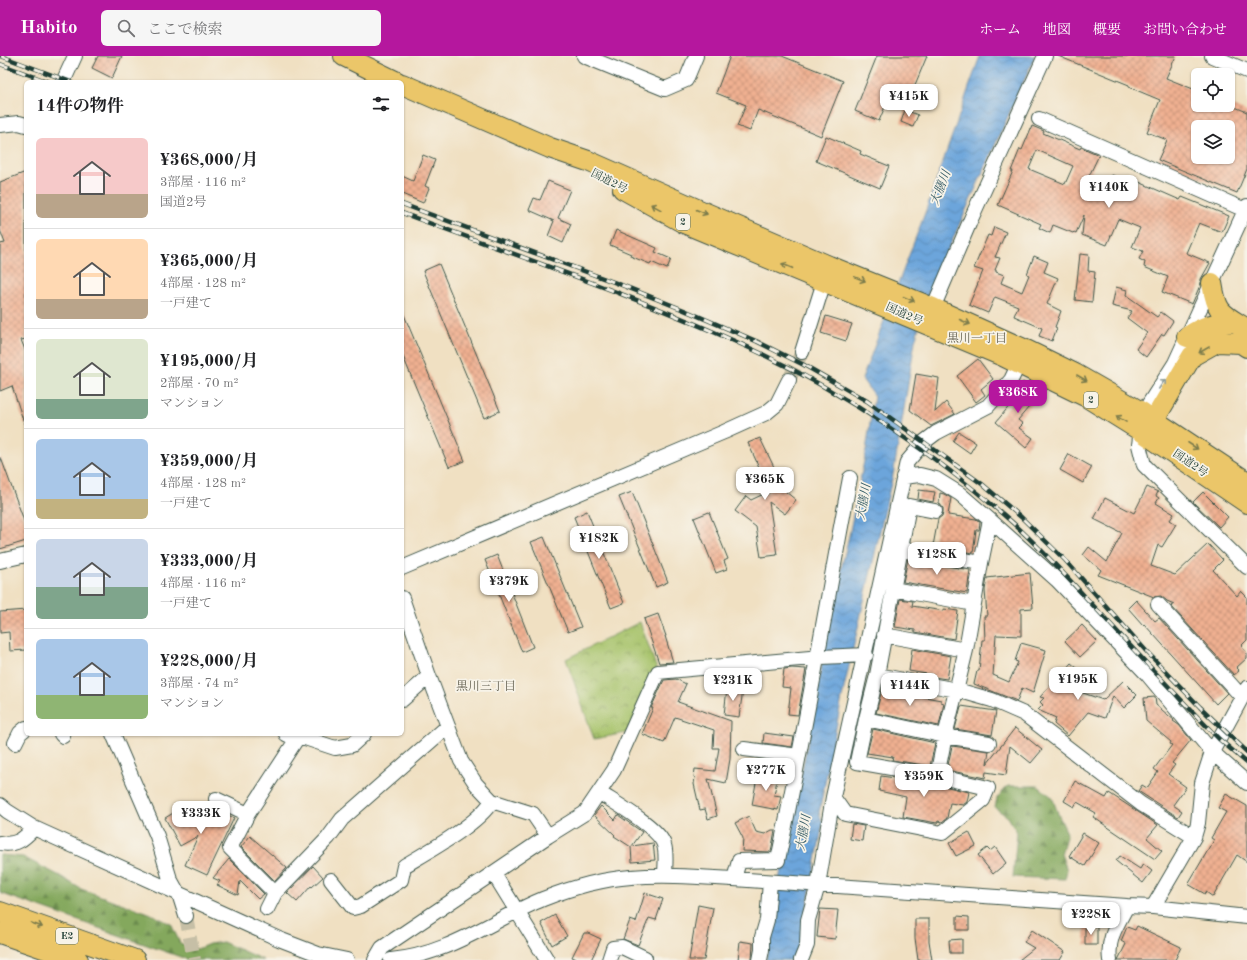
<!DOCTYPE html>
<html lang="ja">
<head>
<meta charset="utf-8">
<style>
  body { margin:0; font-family:"Old Standard TT","Noto Serif JP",serif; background:#f6f6f6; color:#202124; height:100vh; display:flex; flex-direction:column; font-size:15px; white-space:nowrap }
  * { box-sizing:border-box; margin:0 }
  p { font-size:13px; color:#757577 }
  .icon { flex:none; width:22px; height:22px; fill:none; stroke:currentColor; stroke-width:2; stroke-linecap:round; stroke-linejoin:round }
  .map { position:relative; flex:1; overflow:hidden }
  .details { position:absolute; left:24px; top:24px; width:380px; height:656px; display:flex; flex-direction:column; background:#fff; border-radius:6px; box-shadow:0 1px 3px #0004 }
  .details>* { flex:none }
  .fabs { position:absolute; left:1191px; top:12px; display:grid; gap:8px }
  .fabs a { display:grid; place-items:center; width:44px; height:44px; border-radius:6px; background:#fff; box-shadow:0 1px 3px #0004; font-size:20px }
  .price { position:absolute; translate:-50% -34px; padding:0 9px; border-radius:8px; background:#fff; color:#222; font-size:13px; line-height:26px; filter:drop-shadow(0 1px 2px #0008) }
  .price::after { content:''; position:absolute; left:50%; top:24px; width:12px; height:9px; margin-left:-6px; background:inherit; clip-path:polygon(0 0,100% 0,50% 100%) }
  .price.on { background:#b5179e; color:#fff }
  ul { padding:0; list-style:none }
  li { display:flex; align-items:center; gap:12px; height:100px; padding:0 12px }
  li+li { border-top:1px solid #e0e0e0 }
  li span { display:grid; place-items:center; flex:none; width:112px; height:80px; border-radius:6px; color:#555 }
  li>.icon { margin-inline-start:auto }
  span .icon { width:48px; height:48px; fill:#fffc; stroke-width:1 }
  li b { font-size:17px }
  h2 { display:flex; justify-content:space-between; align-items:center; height:48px; padding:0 12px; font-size:17px }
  header { display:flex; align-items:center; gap:24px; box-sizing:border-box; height:56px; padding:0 20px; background:#b5179e; color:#fff }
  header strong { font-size:19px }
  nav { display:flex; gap:22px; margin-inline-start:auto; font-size:14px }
  .search { width:280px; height:36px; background:#f6f6f6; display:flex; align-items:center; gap:10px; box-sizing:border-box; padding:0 14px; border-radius:6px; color:#757577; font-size:15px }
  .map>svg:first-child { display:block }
</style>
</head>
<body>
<header>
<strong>Habito</strong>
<div class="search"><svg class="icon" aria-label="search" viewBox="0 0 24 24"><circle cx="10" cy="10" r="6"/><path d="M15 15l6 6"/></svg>ここで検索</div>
<nav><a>ホーム</a><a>地図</a><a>概要</a><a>お問い合わせ</a></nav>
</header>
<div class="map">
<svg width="1247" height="904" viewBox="0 0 1247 904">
  <defs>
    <pattern id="forest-firs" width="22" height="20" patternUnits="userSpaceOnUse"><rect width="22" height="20" fill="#84a85d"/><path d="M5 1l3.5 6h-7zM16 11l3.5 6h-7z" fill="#6b8a4e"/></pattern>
    <pattern id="park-crowns" width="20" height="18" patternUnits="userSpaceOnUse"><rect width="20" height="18" fill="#a6c269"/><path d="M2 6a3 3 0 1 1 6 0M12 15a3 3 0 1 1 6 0" fill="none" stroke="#879f57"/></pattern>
    <pattern id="water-waves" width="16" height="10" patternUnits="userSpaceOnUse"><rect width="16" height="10" fill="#6ca5db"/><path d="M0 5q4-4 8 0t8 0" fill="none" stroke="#5888b2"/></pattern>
    <pattern id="building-cross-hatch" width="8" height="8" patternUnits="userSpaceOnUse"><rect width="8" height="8" fill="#f0b091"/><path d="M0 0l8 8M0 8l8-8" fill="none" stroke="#c29077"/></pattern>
  </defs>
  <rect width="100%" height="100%" fill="#f7f3e8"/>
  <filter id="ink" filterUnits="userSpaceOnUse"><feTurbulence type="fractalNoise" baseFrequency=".025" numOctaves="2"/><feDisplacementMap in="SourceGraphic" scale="8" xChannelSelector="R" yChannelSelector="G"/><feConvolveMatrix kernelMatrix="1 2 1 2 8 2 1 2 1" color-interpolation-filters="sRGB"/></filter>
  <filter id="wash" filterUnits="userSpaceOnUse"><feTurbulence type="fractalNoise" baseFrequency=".012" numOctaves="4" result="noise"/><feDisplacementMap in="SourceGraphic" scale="16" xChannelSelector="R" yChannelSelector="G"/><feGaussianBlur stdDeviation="0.9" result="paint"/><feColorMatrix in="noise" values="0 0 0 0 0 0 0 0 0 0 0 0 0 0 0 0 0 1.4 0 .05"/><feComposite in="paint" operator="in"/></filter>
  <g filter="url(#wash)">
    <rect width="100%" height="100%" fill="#f0e0c2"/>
    <!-- forest -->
    <path fill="url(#forest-firs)" stroke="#527248" d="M1008,730h30l14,11 7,19 8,17 -6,21 6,16 -2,9 -52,-2 4,-45 -9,-15 -13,-9 2,-10z
      M0,799l23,2 37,19 21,13 68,24 22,11 9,19 17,6 12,-5 14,-2 40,18h-74l-189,-67z"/>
    <!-- park -->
    <path fill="url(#park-crowns)" stroke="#62804e" d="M640,566l18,50 -27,60 -37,7 -28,-80z"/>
    <!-- water -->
    <path fill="url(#water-waves)" stroke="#467188" d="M980,0h55l-105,234 -15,51 -21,129 -50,218 -25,125 4,10 -26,137h-31l10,-66 32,-152 24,-135 17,-71 17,-85 8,-55 -12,-17 63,-166z"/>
    <g id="blocks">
      <!-- building -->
      <path fill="url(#building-cross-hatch)" fill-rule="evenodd" d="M98,0h24l-10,22 -20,-10z
        M730,0h52l61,25 -22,55 -63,-26 -8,21 -13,-5 9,-21 -30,-12z
        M877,0h50l-15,36 -18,-7 -15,36 -24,-10z
        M1058,0h118l-10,22 32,13v14h32l17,7v57l-10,24 -79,-33 9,-20 -20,-8 13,-32 -31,-13v-2zM1198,71h30v30h-30z
        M905,54l13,5 -5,12 -12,-5z
        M1032,70l12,5 -1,2 37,16 1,-2 18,8 -10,21 19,8 4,-9 25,11 2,-4 41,18 2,-3 47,19 -7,16 -23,-9 -13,30 24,10 -9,16v4l-9,21 -30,-12 6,-15 -24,-10 1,-5 -6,-3 4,-8 -11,-4 8,-19 -22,-9 -11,26 -25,-10 2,-20 -8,18 -2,-1 -1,1 -20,-8 -3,8 -11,-5 2,-4 -43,-19 15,-34h-2l9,-22 2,1zM1037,94l36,16 -8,18 -36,-15z
        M826,80l35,15 -1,3 29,12 -9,22 -64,-27z
        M423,99l12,5 -10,26 4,2 -6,15 -21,-9v-18l11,5z
        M26,116v167l-5,1 5,12v71h-2l-12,-37 -12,5v-147l5,-1 -5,-13v-48z
        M548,125l22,9 -12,28 13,6 -8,19 -15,-7 6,-15 -25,-11 5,-12 6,2z
        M994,171l12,5 -11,25 5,1 -5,12h1v2l8,3 -3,8 21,9 7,-17 -2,-1 7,-18 14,6 -4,10 14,6 -11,26 14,7 -6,16 2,1 -5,13 -13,-5 3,-8 -28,-12 4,-10 -23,-9 -7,16 -19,-8 14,-34 -9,-3 14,-33 3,1z
        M616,174l41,18 -2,4 16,7 -4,10 -16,-7 -1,2 -20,-8 1,-2 -21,-9z
        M1080,198l9,1 -1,16 7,1 -3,30 -17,-2z
        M439,208l61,147 -16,7 -61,-147z
        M1116,231l11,3 -1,5 31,22 4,-5 12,9 -9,14 -2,-1 -16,23 -10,-8 11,-16 -20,-15 5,-7 -20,-5z
        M402,254l63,151 -16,6 -47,-113z
        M826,260l26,8 -6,17 -25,-8z
        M978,303l15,20 -12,10 4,6 -9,7 -19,-26z
        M916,318l23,4 -4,34 11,-10 9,12 -24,12 -21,-16z
        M1023,326l16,13 -21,25 5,4 -4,4 14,10 -7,10 -30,-26 20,-24 -4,-3z
        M959,376l17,11 -6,10 -17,-12z
        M760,382l26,54 10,8 -11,14 -16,-12 8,53 -16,2 -5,-30 -21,-16 11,-15 5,4 19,-9 -22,-48z
        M1069,398l23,13 -9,16 -23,-13z
        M0,402h1l25,68v15l-26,8z
        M1147,431l11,5 -2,4 3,2 -3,5 18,11 -4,6 6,4 -14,23 -4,-2 -7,21 24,9 33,-31 15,16 -10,10 24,26 4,-5 6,6v43l-6,6 6,7v5l-11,10 3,3 -5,4 -63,-69 3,-2 -7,-3 -6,-5 -7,1 -56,-22 3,-5 -18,-15 6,-8 18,15 15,-29 -28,-14 11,-21 29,15z
        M919,434l16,2 -2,10 -15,-3z
        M632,436l36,90 -12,5 -37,-90z
        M1203,436l25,25 -9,10 -26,-25z
        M940,437l4,1 7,4 -3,17 28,4 4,3 -1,8h-3l-3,23 -40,-7 5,-27 4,-3 1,-4v-4l-4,-5z
        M587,455l37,92 -13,5 -37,-91z
        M709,456l19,47 -4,2 3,8 -11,4 -22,-55z
        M544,481l37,90 -13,5 -37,-90z
        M497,499l36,92 -11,5 -37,-92z
        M908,503l62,11 -3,23 -64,-11z
        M1030,517l3,35 -12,1v27l-25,-1 -3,40 16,7 9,-20 -3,-1 6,-18 25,7 -13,43 -11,-5 -5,13 -43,-17 3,-13h2l3,-31h3l-1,-24h3l-2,-26 2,-12z
        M900,543l13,2 -1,5 32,5v-2l14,2 -4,28 -39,-7v-2l-20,-3z
        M1136,544l19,21 4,-3 68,75 -11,11 -72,-80 -1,1 -15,-17z
        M26,554v40l-16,1 -1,-19 -9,1v-21z
        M658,558l8,22h-1l8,26 -14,1 -15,-44z
        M1082,569l15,16 -17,16 -15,-16z
        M912,593l39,7 -4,23 -14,-2v-2l-24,-4z
        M1071,607l12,10 -14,15 34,12 20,-19 14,14 -13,13 -11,-12 -8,22 -17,-6 -20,24 -14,-12 2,-6 -18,-8 5,-5 -3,-3 4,-4 -4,-1z
        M792,612l14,1 -8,46 -10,-1 3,-26 -9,-1 2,-18z
        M722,619l-2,16 -9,-1 1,-14z
        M676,623l10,5 -8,18 53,19 -1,38 -4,24 -18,-4 9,37 -9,3 -3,-10 -5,1 -6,-26 1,-7h-1l1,-8 20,2 4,-23h-6l1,-18 -39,-13 -11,26 -22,-9 11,-26h-2l13,-28z
        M727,632l16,2 -4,27 -15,-2z
        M882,633l59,11v2l3,1 -5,23 -63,-13z
        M1155,641l1,8 18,15 -1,1 6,4 12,15 -19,23 3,2 -7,9 18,13 -13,18 9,6 -4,6 -40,-26 4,-6 5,3 11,-16 -4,-3 18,-24 -2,-1 1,-2 -25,-21 -2,-23z
        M961,650l35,5 -4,24 -37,-6z
        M1015,672l27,22 -11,13 -21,-17 -4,29 -20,-3 -1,6 -38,-8 5,-24 37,5 -2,13z
        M873,673l62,14 -5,23 -38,-6 1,-3 -26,-4z
        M764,677l30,4 -2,10 -29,-4z
        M758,716l20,3 -4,20 7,1 -3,14 -26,-5z
        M881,720l54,8 34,8 -2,10 -4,3 -13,-2 -3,15 -5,4 -4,-1 -1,2 -34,-6 3,-20 -27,-6z
        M1075,725l31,17 3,-5 49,32 -11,13 15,13 -7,8 -62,-42 3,-4 -19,-11 -3,5 -10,-6z
        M1226,738l21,12v56l-10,-7 -24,42 -7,-5 -1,2 -17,-10 26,-44 -3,-2 15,-26 -8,-4z
        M210,750l24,12 -27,57 -22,-10 13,-29 -18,10 -15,-28 10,-6 3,5 8,-4 1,2 5,-2v1z
        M601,750l14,14 3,-5 24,17 -10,14 21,-3 2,17 -23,2 -1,-15 -17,-11 1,-1 -21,-20z
        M749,760l7,16 9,2 7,-4h3l-4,22 -29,-1 1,-13 -8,-15z
        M852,768l12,2 -2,15 -12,-2z
        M969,776l7,14 -20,10 -7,-13z
        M1083,777l16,10 -14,23 -16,-10z
        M250,780l37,32 -12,13 -34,-34z
        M995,791l11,16 -13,11 -15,-19 9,-7 3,3z
        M1120,800l20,13 3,-5 9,7 -9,12 -27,-22z
        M229,803l35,35 -6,5 -18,-18 -2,14 -21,-10 3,-4 -7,-3z
        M313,810l10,11 -11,10 -1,-1 -14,16 -10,-9z
        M645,837l18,6 -7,21 -7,-2 -11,27 -15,-6 7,-19 6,2z
        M698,849l15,3 -9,52h-15z
        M820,853l18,1 -3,29 -18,-2z
        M555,859l12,21 -15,9 -11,-22z
        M957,860l12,1v13h-12z
        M915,863h14v22l3,19h-14l-3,-22z
        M1085,870h12v19h-12z
        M1137,870l44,21 -6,13h-57l8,-16 -5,-3 6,-14 8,3z
        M1032,874l33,22 -5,8h-41l15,-12 -10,-6z
        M584,877h4l13,6 -10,21h-12l-7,-3z
        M962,883v14h-12l-1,-13z
        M740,885l13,2 -1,17h-14z"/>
    </g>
  </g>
  <g filter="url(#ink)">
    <use href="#blocks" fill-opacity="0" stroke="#3e5549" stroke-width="1"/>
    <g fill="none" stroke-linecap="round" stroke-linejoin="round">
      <!-- minor-tunnel -->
      <path stroke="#c6bfa6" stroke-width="14" stroke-dasharray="14 7" stroke-linecap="butt" d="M789,324l13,-28
        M186,860l8,44"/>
      <defs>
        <path id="minor" d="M584,0l81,33 21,-9 10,-24
          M1212,0l35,15
          M63,26l12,-26
          M1039,63l206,91
          M0,69l19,-2 7,2
          M1247,150l-72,157 -32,50 -4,32 5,20 103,102
          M933,252l38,-89 74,-163
          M802,296l25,-80
          M903,421l17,-2 16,4 24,15 30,26 67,60 90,94 65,78 35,31
          M901,493l80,14
          M0,505l26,-6
          M402,512l322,-136 42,-19 11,-9 12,-24
          M893,533l81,15
          M402,542l27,78 32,85 15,23 16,17 41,13 15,22
          M1158,548l84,93
          M884,579l82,15
          M877,619l80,15 35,10 32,14 117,90 53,33
          M402,644l27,-24
          M866,663l79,17 44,7
          M61,678l2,2
          M113,678l44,102 13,43 10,18 6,19
          M286,678l4,2h9l36,12 17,-3 12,-11
          M15,687l5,-10 6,-5
          M744,693l55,7
          M937,720l8,-40 21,-86 15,-87 9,-43
          M600,737c15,10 60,35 64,52 3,9 1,21 1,31
          M833,741l12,17 97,19 41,-33 5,-12 -51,-12 -80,-14 9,-43 11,-44 32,-169 26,5
          M216,743l32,15
          M0,749l7,6 27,17 245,111 39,15 29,6
          M0,787c16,3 24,-4 34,-15
          M494,818l53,86
          M734,823l5,-18 39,-1c27,-127 48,-255 72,-382
          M331,824l22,28 8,-2 40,-26 3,-14c25,-15 73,-41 88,-65
          M275,837l-45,-45 18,-34 52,-80
          M1153,851l41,-70 4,-14 4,-40 10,-31 35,-64
          M267,853l8,-16 53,-55 14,-19 106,-93
          M375,904l7,-12 166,-112 37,-23 29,-43 44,-98 163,-15 45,-2
          M391,904c57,-5 101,-40 152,-61 28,-11 58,-20 88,-22 34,-3 69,0 103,2l393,27 26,1 94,10
          M609,904l4,-12 9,-1 23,11
          M760,904l2,-10v-13l5,-17 3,-38
          M801,904l6,-15 1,-25 10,-35 15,-88 74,-335 17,-20 12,-9 52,-27 23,-26 12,-25
          M1110,904c-3,-22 7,-35 17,-54"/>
        <path id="highway" d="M344,0l53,26
          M402,28l148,64 38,13 104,46 137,59 104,42 93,42 49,24 68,39 104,69
          M623,133l61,34 319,133 82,40 56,35 106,72
          M1212,227c5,31 9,30 35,46
          M1187,281c16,-11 29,-15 48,-15
          M1145,372l9,-8 38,-64 25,-14 24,1 6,4
          M0,856l135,48
          M0,877l78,27"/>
      </defs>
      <!-- minor casing -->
      <use href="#minor" stroke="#3e5549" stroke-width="16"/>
      <!-- highway casing -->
      <use href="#highway" stroke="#3e5549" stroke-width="22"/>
      <!-- minor -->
      <use href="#minor" stroke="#fff" stroke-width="14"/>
      <!-- highway -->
      <use href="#highway" stroke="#ebc669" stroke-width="20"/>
      <defs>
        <path id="rail" d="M1,0l70,26
          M0,8l49,18
          M402,148l217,80 65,26 72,31 48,24 63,36 115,83 39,33 44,43 82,92 53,55 47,45
          M402,157c118,44 238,84 352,137 91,43 184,106 259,173 32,29 61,62 90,93 38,42 77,83 116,123l28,24"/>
      </defs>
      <!-- rail casing -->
      <use href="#rail" stroke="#1f3d34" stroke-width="4.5"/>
      <!-- rail -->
      <use href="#rail" stroke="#f7f3e8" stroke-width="3" stroke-dasharray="9" stroke-linecap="butt"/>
    </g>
    <!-- one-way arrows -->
    <defs><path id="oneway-shaft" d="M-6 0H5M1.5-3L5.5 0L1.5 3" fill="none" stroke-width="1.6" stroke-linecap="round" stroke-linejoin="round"/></defs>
    <g stroke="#7b7b4c">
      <use href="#oneway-shaft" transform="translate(656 151) rotate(-151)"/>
      <use href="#oneway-shaft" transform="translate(702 156) rotate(23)"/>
      <use href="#oneway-shaft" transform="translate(787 210) rotate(-157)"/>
      <use href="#oneway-shaft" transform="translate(860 223) rotate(22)"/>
      <use href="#oneway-shaft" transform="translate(909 243) rotate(23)"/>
      <use href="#oneway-shaft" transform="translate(965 266) rotate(24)"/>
      <use href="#oneway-shaft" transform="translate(1204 294) rotate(150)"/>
      <use href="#oneway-shaft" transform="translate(1082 322) rotate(30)"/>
      <use href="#oneway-shaft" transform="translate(1121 363) rotate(-148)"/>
      <use href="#oneway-shaft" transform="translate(1193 390) rotate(33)"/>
      <use href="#oneway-shaft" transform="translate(37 869) rotate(20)"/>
    </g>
    <use stroke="#8f9e9a" href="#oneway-shaft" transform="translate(1162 328) rotate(-57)"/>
  </g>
  <g text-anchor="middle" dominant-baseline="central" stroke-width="3.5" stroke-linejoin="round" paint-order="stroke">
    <!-- shield labels -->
    <g fill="#f7f3e8" stroke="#60746a" stroke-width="1">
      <rect x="676" y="158" width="14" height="16" rx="3"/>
      <rect x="1084" y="336" width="14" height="16" rx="3"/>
      <rect x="56" y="872" width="22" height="16" rx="3"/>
    </g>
    <g font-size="10" font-weight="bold" fill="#1f3d34">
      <text x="683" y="166">2</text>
      <text x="1091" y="344">2</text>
      <text x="67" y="880">E2</text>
    </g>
    <!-- street labels -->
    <g font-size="11" fill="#1f3d34" stroke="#f7f3e8">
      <text transform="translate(609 126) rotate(27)">国道2号</text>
      <text transform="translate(904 259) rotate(24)">国道2号</text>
      <text transform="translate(1190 408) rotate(34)">国道2号</text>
    </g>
    <!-- water labels -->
    <g font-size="12" font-style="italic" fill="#365c66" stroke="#f7f3e8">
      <text transform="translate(941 132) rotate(-69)">大膳川</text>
      <text transform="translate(864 446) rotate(-80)">大膳川</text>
      <text transform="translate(804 777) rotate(-80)">大膳川</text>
    </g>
    <!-- neighbourhood labels -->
    <g font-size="12" fill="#686555" stroke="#f7f3e8">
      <text x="977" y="283">黒川一丁目</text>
      <text x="486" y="631">黒川三丁目</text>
    </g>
  </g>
</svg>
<div class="fabs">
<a><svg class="icon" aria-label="locate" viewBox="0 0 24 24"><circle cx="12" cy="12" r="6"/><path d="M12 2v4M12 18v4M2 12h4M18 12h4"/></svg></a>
<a><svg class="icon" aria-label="layers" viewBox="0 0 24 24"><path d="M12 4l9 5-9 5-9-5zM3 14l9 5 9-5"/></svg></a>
</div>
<b class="price" style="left:909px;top:62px">¥415K</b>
<b class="price" style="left:1109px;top:153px">¥140K</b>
<b class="price on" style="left:1018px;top:358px">¥368K</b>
<b class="price" style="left:765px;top:445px">¥365K</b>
<b class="price" style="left:599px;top:504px">¥182K</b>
<b class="price" style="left:937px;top:520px">¥128K</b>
<b class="price" style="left:509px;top:547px">¥379K</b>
<b class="price" style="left:1078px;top:645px">¥195K</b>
<b class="price" style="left:733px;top:646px">¥231K</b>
<b class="price" style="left:910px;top:651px">¥144K</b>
<b class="price" style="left:766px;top:736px">¥277K</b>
<b class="price" style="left:924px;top:742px">¥359K</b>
<b class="price" style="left:201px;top:779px">¥333K</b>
<b class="price" style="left:1091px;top:880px">¥228K</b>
<section class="details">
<h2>14件の物件<svg class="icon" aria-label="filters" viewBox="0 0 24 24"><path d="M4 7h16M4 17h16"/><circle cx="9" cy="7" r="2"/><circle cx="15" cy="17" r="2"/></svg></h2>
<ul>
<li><span style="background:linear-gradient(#f6c9c9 70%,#b9a48a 0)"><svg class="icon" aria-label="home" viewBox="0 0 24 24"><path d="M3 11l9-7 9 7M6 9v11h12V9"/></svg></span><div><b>¥368,000/月</b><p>3部屋 · 116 m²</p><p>国道2号</p></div></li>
<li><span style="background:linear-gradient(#ffd9b3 75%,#b9a48a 0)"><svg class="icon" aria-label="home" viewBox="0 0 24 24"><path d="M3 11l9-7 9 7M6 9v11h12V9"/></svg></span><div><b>¥365,000/月</b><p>4部屋 · 128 m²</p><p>一戸建て</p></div></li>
<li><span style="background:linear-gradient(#dfe7d0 75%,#7fa58c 0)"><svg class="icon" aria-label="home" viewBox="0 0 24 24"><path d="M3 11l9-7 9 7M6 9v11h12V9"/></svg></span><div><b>¥195,000/月</b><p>2部屋 · 70 m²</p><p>マンション</p></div></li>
<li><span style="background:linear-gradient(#a9c7e8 75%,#c2b280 0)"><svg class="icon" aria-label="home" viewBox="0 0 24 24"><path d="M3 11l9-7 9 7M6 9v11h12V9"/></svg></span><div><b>¥359,000/月</b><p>4部屋 · 128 m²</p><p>一戸建て</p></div></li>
<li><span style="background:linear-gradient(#c9d6e8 60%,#7fa58c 0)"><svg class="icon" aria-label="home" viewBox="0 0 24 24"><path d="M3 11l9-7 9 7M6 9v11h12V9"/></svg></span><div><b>¥333,000/月</b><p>4部屋 · 116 m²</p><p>一戸建て</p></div></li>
<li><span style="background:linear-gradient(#a9c7e8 70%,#8fb573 0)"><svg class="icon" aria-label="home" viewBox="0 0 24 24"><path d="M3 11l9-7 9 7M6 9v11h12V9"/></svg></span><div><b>¥228,000/月</b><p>3部屋 · 74 m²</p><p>マンション</p></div></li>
</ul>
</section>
</div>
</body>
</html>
